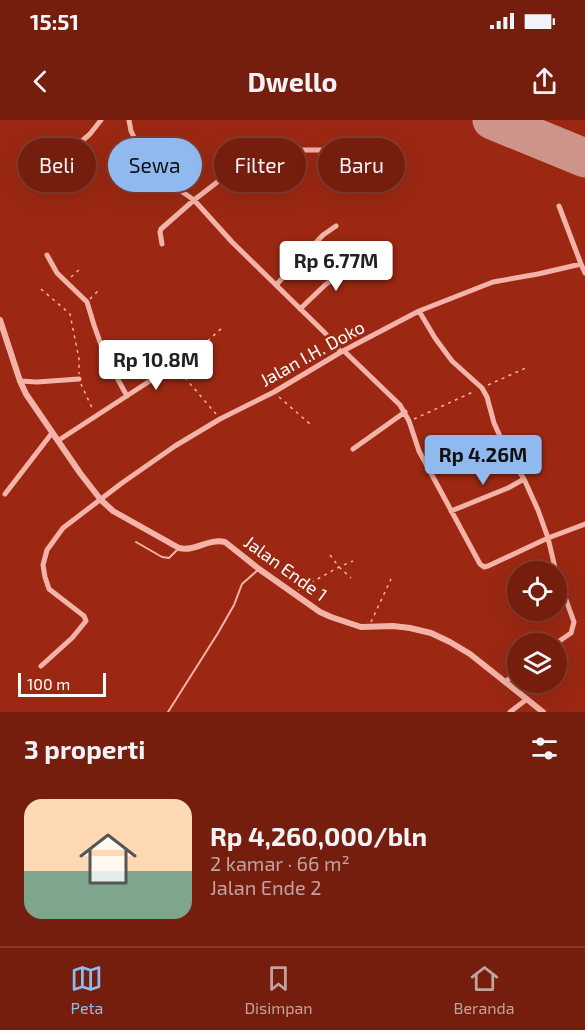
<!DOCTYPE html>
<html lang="id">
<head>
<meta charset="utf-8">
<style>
  body { margin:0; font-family:"Exo 2",sans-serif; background:#7c2b1c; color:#f1f3f6; height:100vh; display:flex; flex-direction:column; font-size:22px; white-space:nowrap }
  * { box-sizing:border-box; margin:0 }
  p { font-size:20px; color:#c2a29e }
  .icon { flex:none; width:33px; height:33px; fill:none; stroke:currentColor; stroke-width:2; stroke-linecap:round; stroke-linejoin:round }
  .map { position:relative; height:592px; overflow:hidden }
  .panel { display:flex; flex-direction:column; background:#751e0e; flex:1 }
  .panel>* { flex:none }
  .hud { position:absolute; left:18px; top:18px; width:549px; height:54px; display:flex; gap:12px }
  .fabs { position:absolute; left:507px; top:441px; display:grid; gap:12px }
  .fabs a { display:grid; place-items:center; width:60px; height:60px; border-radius:50%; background:#751e0e; box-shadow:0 6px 24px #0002,0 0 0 2px #863c2e; font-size:30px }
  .scale { position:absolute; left:18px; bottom:15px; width:88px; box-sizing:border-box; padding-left:6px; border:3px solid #fff; border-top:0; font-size:16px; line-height:21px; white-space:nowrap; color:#fff; -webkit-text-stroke:4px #9c2813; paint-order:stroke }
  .price { position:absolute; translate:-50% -51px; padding:0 14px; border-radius:6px; background:#fff; color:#222; font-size:20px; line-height:39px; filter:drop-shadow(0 2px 3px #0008) }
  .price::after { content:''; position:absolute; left:50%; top:36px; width:18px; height:14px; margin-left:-9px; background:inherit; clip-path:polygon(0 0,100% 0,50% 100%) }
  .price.selected { background:#90b9f0; color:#111 }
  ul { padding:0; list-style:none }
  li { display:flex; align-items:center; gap:18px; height:150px; padding:0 24px }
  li+li { border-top:2px solid #863c2e }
  li span { display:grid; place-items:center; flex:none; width:168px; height:120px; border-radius:18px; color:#555 }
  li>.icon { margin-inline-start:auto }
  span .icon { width:72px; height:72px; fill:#fffc; stroke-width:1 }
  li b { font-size:26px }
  h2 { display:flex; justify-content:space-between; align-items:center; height:72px; padding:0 24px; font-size:26px }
  .pill { padding:0 21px; border-radius:27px; background:#751e0e; box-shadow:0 6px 24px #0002,0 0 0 2px #863c2e; font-size:21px; line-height:54px }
  .pill.selected { background:#90b9f0; color:#111 }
  .status { display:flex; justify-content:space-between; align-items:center; height:42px; padding:0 30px; background:#751e0e; direction:ltr }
  .status svg { height:16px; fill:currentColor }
  header { display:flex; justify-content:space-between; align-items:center; height:78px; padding:0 24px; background:#751e0e; font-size:27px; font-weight:700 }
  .tab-bar { display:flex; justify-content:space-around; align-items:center; height:84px; border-top:2px solid #863c2e; background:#751e0e; font-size:16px; color:#c2a29e }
  .tab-bar a { display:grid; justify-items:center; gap:3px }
  .tab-bar .selected { color:#90b9f0 }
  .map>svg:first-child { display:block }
</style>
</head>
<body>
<div class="status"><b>15:51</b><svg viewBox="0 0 49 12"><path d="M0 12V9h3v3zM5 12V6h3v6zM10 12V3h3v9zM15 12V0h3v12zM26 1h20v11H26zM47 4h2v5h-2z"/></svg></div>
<header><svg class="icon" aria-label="back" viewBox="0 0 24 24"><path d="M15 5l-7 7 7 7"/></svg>Dwello<svg class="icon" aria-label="share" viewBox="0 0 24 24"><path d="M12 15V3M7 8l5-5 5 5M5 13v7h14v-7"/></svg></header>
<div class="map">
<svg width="585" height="592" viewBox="0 0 585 592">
  <rect width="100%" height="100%" fill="#9c2813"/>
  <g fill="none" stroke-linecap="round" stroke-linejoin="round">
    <!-- runway -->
    <path stroke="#ce9489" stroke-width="39" d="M492,0l93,38"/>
    <!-- path -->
    <path stroke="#f4b3a8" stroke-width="1.5" stroke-dasharray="3 4.5" stroke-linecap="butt" d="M71,157l10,-9
      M41,169l29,25 9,45v15
      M90,179l8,-8
      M179,245l8,-5 37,-34
      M180,252l36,42
      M81,264l12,26
      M488,265l40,-18
      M279,277l31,27
      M414,299l61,-28
      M330,435l9,12 12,11
      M298,470l41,-23 14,-6
      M371,502l20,-43"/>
    <!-- service -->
    <path stroke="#f4b3a8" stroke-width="2" d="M136,422l26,15 7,1 10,-10
      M168,592l50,-79 16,-28 8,-21 17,-15"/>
    <!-- minor -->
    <path stroke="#f4b3a8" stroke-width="5" d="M129,0l2,11 15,32 9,10 39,27 38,42 93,91 16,19
      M55,25l6,5 7,3 22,-19 11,-14
      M559,86l22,58
      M162,124l-2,-12 1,-3 33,-29 39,-30 8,-3 57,-17h25l30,3
      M47,135l10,18 30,29 7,23 11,31 22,40
      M276,165l47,-50 13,-9
      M300,189l25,-24 34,-25
      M419,191l16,27 17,23 30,27 5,9 7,26 14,31 16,25 14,31 10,28 8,34
      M344,231l56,54 9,16 10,30 61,113 4,3 4,-1 60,-28 37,-14
      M20,261l17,1 42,-3
      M59,320l100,-65 16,-8
      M353,329l52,-37
      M5,374l47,-61
      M451,391l57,-23 16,-9
      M555,524l16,-11 3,-11 -18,-50
      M41,546l31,-28 14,-17 -2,-5 -35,-27 -4,-12 -2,-12 4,-15 16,-22 59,-45 53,-37 45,-27 54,-27 67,-40 78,-41 74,-29 45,-8 43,-10 4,9
      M505,562l13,-10
      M510,592l17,-13"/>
    <!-- tertiary -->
    <path stroke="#f4b3a8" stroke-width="6" d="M0,200l20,61 6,13 54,79 21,27 12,11 66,37c16,4 29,-10 46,-6l34,27 61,43 11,5 30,10 32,-1 17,2 21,5 19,9 20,12 73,58"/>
  </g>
  <g text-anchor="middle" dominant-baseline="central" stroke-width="6" stroke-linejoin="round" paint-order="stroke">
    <!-- street labels -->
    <g font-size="18" fill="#fff" stroke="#9c2813">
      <text transform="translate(312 233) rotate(-29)">Jalan I.H. Doko</text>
      <text transform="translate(286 448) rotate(36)">Jalan Ende 1</text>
    </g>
  </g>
</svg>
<div class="fabs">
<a><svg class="icon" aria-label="locate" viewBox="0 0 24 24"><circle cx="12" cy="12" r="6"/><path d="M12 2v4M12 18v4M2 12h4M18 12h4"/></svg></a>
<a><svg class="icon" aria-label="layers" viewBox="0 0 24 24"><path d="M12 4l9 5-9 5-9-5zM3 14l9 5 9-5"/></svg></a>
</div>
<div class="scale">100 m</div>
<b class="price" style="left:336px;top:172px">Rp 6.77M</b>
<b class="price" style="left:156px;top:271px">Rp 10.8M</b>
<b class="price selected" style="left:483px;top:366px">Rp 4.26M</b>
<div class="hud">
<a class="pill">Beli</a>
<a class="pill selected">Sewa</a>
<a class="pill">Filter</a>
<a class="pill">Baru</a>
</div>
</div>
<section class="panel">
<h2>3 properti<svg class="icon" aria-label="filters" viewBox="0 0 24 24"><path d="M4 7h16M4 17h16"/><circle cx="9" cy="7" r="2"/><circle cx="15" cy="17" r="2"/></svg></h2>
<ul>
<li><span style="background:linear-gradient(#ffd9b3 60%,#7fa58c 0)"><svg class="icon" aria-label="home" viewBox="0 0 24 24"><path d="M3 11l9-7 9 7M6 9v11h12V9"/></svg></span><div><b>Rp 4,260,000/bln</b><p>2 kamar · 66 m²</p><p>Jalan Ende 2</p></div></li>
</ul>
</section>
<nav class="tab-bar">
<a class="selected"><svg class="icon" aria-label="map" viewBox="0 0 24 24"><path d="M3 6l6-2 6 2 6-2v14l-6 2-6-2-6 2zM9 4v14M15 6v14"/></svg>Peta</a>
<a><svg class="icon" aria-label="saved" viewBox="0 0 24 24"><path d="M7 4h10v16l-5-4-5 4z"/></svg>Disimpan</a>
<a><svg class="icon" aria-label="home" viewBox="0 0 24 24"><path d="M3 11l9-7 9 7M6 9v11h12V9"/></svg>Beranda</a>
</nav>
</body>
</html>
